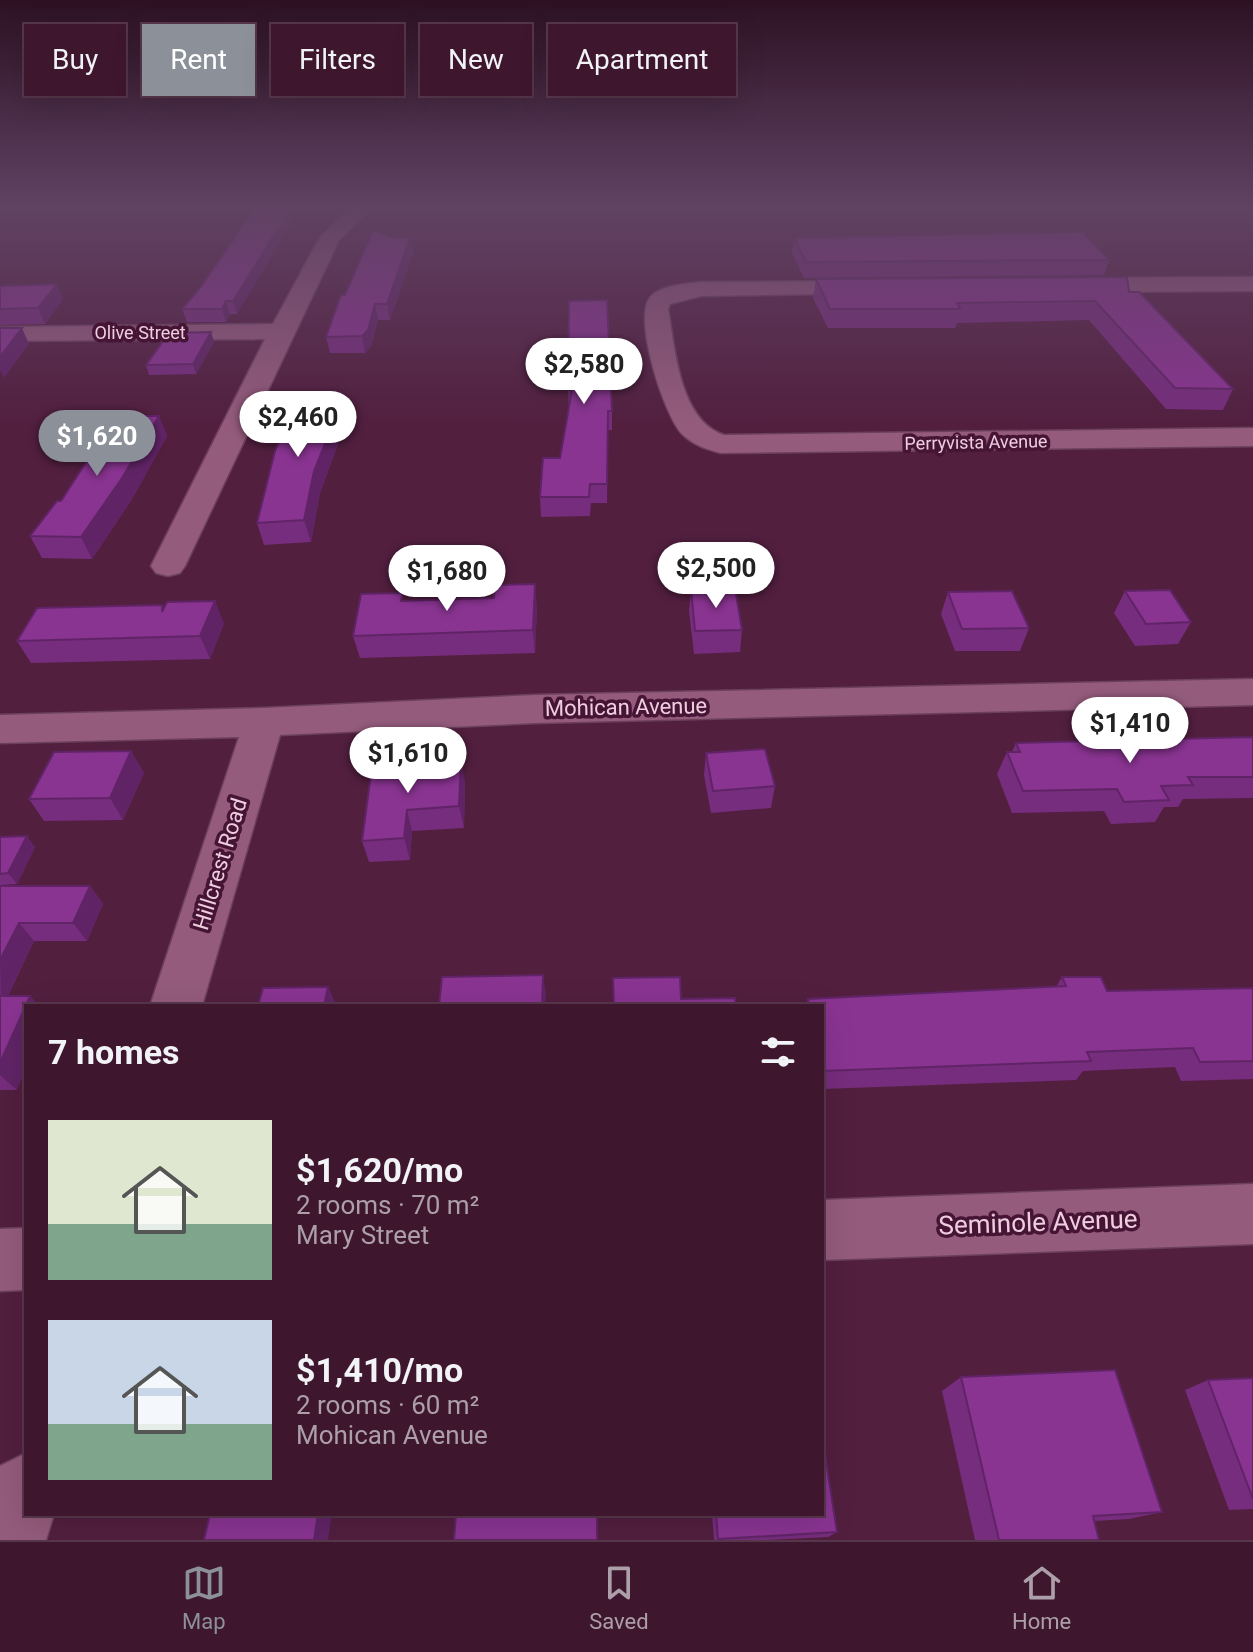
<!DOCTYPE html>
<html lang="en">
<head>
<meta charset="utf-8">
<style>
  body { margin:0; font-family:Roboto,sans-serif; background:#452037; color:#f1f3f6; height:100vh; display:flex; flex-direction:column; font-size:30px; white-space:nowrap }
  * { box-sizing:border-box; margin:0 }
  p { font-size:26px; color:#ad9faa }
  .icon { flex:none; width:44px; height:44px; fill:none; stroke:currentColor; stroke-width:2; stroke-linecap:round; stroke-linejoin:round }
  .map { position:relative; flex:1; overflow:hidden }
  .panel { position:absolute; left:24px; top:1004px; width:800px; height:512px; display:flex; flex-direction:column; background:#3e172f; border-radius:0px; box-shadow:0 8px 32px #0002,0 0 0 2px #57364b }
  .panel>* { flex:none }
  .top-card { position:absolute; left:24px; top:24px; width:800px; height:72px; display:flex; gap:16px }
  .price { position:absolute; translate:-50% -68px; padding:0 18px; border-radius:28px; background:#fff; color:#222; font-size:26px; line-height:52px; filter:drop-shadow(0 2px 4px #0008) }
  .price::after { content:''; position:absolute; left:50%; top:48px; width:24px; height:18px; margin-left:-12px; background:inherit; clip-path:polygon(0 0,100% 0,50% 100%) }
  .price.on { background:#8c9099; color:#fff }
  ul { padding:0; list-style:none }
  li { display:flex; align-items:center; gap:24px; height:200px; padding:0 24px }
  li span { display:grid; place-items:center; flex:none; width:224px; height:160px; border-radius:0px; color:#555 }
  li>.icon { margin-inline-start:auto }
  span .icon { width:96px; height:96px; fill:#fffc; stroke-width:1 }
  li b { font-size:34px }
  h2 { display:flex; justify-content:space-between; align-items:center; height:96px; padding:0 24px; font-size:34px }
  .tag { padding:0 28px; border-radius:0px; background:#3e172f; box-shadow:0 8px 32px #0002,0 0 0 2px #57364b; font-size:28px; line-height:72px }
  .tag.on { background:#8c9099; color:#fff }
  .tab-bar { display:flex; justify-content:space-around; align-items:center; height:112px; border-top:2px solid #57364b; background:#3e172f; font-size:22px; color:#ad9faa }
  .tab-bar a { display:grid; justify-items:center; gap:4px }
  .tab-bar .on { color:#8c9099 }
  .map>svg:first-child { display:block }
</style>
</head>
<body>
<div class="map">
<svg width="1253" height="1540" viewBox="0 0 1253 1540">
  <rect width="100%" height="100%" fill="#521f3f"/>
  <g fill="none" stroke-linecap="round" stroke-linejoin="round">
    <defs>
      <path id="minor" d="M350,208h22l-33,32 -154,326 -5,7 -12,3 -12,-3 -5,-7 114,-227 -265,2v-14l273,-3 47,-87z
        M1253,277v14l-183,1 -8,-2 -3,-5 3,-5 8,-2z
        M872,281l8,2 3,5 -3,5 -179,3 -31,8 -2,5c7,39 11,111 56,126l529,-7v18l-532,7c-15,-4 -28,-8 -39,-19 -18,-19 -48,-113 -33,-135 9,-14 37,-15 52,-17z
        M1253,679v26l-718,18 -255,12 -78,271h-52l89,-269 -239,6v-28l264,-7 271,-13z
        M1253,1184v60l-431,16v-60z
        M26,1228v62l-26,1v-62z
        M26,1453v61h28l-8,26h-46v-74z"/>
    </defs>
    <!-- minor casing -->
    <use href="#minor" stroke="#6c405d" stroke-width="3"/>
    <!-- minor -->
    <use href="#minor" fill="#945b7c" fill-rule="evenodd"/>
  </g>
  <!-- wall -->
  <path fill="#762d7d" d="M255,208h45l-63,106h-7l-4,8h-39l-5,-13 18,-21z
    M393,238h17l3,15 -23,67h-12l-7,26 -6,7h-35l-4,-16 19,-42z
    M794,238l315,22 -5,15 -300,3 -12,-25z
    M816,279l313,13 104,97 -10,21 -57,-1 -77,-89 -132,3 -2,5h-127l-15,-30z
    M0,286l63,13 -18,25 -45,1z
    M569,301l43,110v19h-4l-1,73h-16l-1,13 -49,1 -1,-20 20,-39 9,-49 -1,-19z
    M214,342l-18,32 -47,1 -3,-10z
    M340,393l5,20 -9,24 2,7 -18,49 -9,49 -47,3 -7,-22z
    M159,416l8,20 -35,63 -40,60 -50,-1 -12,-22 31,-35z
    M691,589l51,41 -2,22 -46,2 -5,-43z
    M1125,591l66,31 -13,22 -43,2 -21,-33z
    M948,592l81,36 -9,23h-65l-14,-37z
    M494,598l43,8 -2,47 -175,5 -7,-22 52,-35z
    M162,605l2,4 60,14 -14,36 -179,4 -14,-22z
    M1253,737v61l-70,1 -5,8h-14l-9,15 -44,2 -7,-13 -92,2 -15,-39 10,-22h5l4,-9z
    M131,751l13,22 -21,47 -79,1 -15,-22z
    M706,753l69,33 -4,22 -60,5 -7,-38z
    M372,766l93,16 -1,46 -52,3 -2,29 -41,2 -7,-21z
    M0,837l35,10 -18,37 -17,1z
    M0,886h90l13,18 -16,37h-53l-26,55 9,94h-17z
    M1062,977l45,14 146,-3v91l-72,2 -6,-14 -92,4 -7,9 -254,9v-83h-16l2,-7 248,-12z
    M961,1377l201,135 -33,7 -35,2 5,19h-124l-33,-149z
    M1253,1378v131l-24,1 -44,-120 23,-10z
    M712,1514h110l15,18 -9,5 -60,3h-54z"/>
  <!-- shaded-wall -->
  <path fill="#602466" d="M291,208h9l-63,106 -4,-13z
    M410,238l3,15 -23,67 -3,-16z
    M57,284l6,15 -18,25 -7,-16z
    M226,301l4,13 -4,8 -4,-13z
    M375,304l3,16 -7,26 -6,7 -3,-17z
    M22,328l7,16 -25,34 -4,-8v-13z
    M211,332l3,10 -18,32 -3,-10z
    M340,393l5,20 -9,24 2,7 -18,49 -9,49 -7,-22 10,-49 15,-47z
    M159,416l8,20 -35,63 -40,60 -11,-22z
    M535,584l2,22 -2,47 -2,-23z
    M215,601l9,22 -14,36 -10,-23z
    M131,751l13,22 -21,47 -13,-22z
    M461,760l4,22 -1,46 -5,-22z
    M407,810l5,21 -2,29 -6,-22z
    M27,836l8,11 -18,37 -9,-11z
    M90,886l13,18 -16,37 -14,-18z
    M19,923l15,18 -33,69 -1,-50z
    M543,975l3,20 -1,11h-3z
    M328,987l9,19h-13z
    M30,996l10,10h-14v62l-9,22 -17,-15v-12z
    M318,1514h14l-4,26h-14z"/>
  <!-- building -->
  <path fill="#893491" stroke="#602466" stroke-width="2" d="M255,208h36l-58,93h-7l-4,8h-40l18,-21z
    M373,230l20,8h17l-23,66h-12l-7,26 -6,6 -36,1 15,-42h4z
    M1083,232l26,28 -303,2 -12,-24z
    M1127,277l2,15h10l94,97 -58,-1 -80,-87 -138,2 3,6h-130l-14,-30z
    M57,284l-19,24 -38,1v-23z
    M607,300l5,111h-4l-1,73h-17l-1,13h-49l3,-39h17l12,-68h-4l1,-89z
    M0,328h22l-22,29z
    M211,332l-18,32 -47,1 23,-32z
    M303,392l37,1 -11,31h4l-19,47 -10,49 -47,3 18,-72 5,-12h4z
    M116,416h43l-37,62 -41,59 -51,-1 27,-35h4z
    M535,584l-2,46 -180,6 8,-42 42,-1 -2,8 93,-3 1,-13z
    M735,588l7,42 -47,1 -4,-42z
    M1170,590l21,32 -45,2 -21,-33z
    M1012,591l17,37 -67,1 -14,-37z
    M215,601l-15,35 -183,5 20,-33 125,-3v7l5,-10z
    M1253,737v40h-65l5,8 -32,1 8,14 -45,2 -7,-13 -94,2 -16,-39h13l-4,-9z
    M765,749l10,37 -62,5 -7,-38z
    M131,751l-21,47 -81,1 25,-47z
    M461,760l-2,46 -52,4 -3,28 -42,3 10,-75z
    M27,836l-19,37 -8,1v-37z
    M0,886h90l-17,37h-54l-19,37z
    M543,975l-1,31h-103l3,-29z
    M680,977l1,22 54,-1 1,8h-122l-1,-28z
    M1062,977h39l6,14 146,-3v73l-53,1 -7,-14 -106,4 4,9 -269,10v-65h-13l-1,-7 258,-13z
    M328,987l-4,19h-66l5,-18z
    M0,996h30l-30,67z
    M1115,1370l47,142 -69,4 6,24h-100l-38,-163z
    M1253,1378v121l-45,-119z
    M822,1435l15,97 -119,7 -2,-25h106z
    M210,1514h108l-4,26h-110z
    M456,1514h141v26h-143z"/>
  <!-- sky -->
  <linearGradient id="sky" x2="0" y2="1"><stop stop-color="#2d1123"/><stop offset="0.49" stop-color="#604263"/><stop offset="1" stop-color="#604263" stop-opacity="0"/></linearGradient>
  <rect width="1253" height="424" fill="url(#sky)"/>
  <g text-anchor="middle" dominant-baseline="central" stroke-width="7" stroke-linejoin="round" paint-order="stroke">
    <!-- far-street labels -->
    <g font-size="18" fill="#eecddf" stroke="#461434">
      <text x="140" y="332">Olive Street</text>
      <text transform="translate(976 442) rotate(-1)">Perryvista Avenue</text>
    </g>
    <!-- street labels -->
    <g font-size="22" fill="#eecddf" stroke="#461434">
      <text transform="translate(626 707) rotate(-1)">Mohican Avenue</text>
      <text transform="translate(220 864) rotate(-73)">Hillcrest Road</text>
    </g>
    <!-- near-street labels -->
    <g font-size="26" fill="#eecddf" stroke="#461434">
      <text transform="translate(1038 1222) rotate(-2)">Seminole Avenue</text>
    </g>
  </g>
</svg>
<b class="price" style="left:584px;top:406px">$2,580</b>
<b class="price" style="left:298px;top:459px">$2,460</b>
<b class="price on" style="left:97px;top:478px">$1,620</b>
<b class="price" style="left:716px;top:610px">$2,500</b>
<b class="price" style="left:447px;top:613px">$1,680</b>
<b class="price" style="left:1130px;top:765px">$1,410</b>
<b class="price" style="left:408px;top:795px">$1,610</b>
<div class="top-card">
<a class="tag">Buy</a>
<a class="tag on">Rent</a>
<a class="tag">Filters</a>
<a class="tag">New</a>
<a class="tag">Apartment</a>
</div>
<section class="panel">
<h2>7 homes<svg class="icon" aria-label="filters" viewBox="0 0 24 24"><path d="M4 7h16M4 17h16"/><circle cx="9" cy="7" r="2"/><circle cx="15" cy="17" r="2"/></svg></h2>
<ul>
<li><span style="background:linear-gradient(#dfe7d0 65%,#7fa58c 0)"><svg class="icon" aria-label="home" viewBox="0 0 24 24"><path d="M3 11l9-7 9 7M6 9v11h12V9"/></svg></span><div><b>$1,620/mo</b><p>2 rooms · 70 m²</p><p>Mary Street</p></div></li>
<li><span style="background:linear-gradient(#c9d6e8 65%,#7fa58c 0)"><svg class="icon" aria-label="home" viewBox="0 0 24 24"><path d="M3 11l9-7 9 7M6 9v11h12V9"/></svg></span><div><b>$1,410/mo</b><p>2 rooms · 60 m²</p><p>Mohican Avenue</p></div></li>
</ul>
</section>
</div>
<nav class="tab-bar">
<a class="on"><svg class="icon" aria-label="map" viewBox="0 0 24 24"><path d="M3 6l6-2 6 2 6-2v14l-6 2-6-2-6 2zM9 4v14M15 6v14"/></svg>Map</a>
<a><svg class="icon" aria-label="saved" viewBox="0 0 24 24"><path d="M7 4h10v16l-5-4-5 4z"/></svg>Saved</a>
<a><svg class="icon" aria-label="home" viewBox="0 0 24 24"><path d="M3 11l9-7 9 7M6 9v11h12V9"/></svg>Home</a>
</nav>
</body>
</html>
